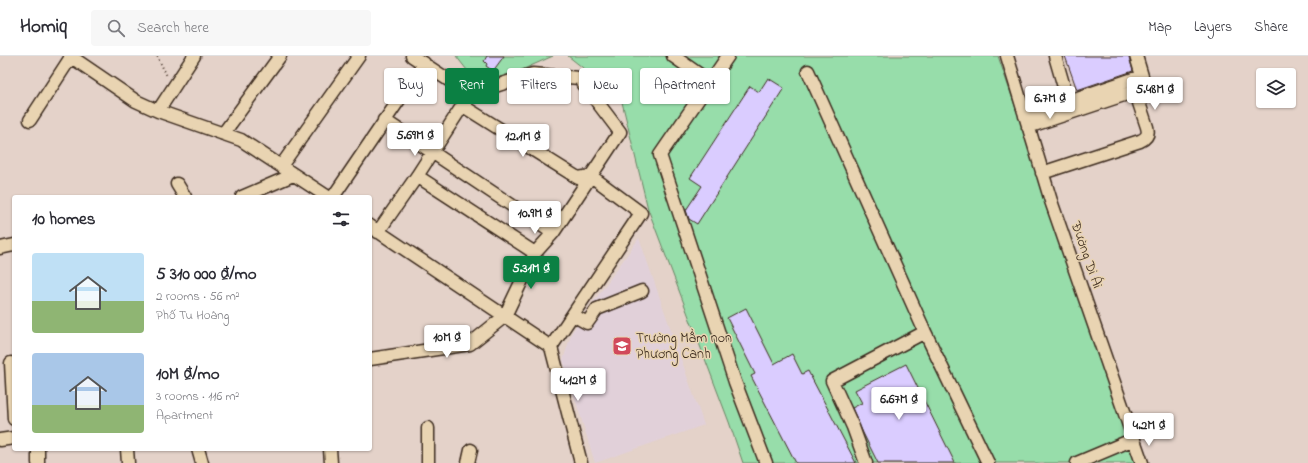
<!DOCTYPE html>
<html lang="en">
<head>
<meta charset="utf-8">
<style>
  body { margin:0; font-family:"Indie Flower",sans-serif; background:#f7f7f7; color:#2b2b33; height:100vh; display:flex; flex-direction:column; font-size:15px; white-space:nowrap }
  * { box-sizing:border-box; margin:0 }
  p { font-size:13px; color:#7c7c81 }
  .icon { flex:none; width:22px; height:22px; fill:none; stroke:currentColor; stroke-width:2; stroke-linecap:round; stroke-linejoin:round }
  .map { position:relative; flex:1; overflow:hidden }
  .drawer { position:absolute; left:12px; top:139px; width:360px; height:256px; display:flex; flex-direction:column; background:#fff; border-radius:4px; box-shadow:0 1px 3px #0004 }
  .drawer>* { flex:none }
  .hud { position:absolute; left:384px; top:12px; width:380px; height:36px; display:flex; gap:8px }
  .buttons { position:absolute; left:1256px; top:12px; display:grid; gap:8px }
  .buttons a { display:grid; place-items:center; width:40px; height:40px; border-radius:4px; background:#fff; box-shadow:0 1px 3px #0004; font-size:20px }
  .price { position:absolute; translate:-50% -34px; padding:0 9px; border-radius:4px; background:#fff; color:#222; font-size:13px; line-height:26px; filter:drop-shadow(0 1px 2px #0008) }
  .price::after { content:''; position:absolute; left:50%; top:24px; width:12px; height:9px; margin-left:-6px; background:inherit; clip-path:polygon(0 0,100% 0,50% 100%) }
  .price.on { background:#0b8043; color:#fff }
  ul { padding:0; list-style:none }
  li { display:flex; align-items:center; gap:12px; height:100px; padding:0 20px }
  li span { display:grid; place-items:center; flex:none; width:112px; height:80px; border-radius:4px; color:#555 }
  li>.icon { margin-inline-start:auto }
  span .icon { width:48px; height:48px; fill:#fffc; stroke-width:1 }
  li b { font-size:17px }
  h2 { display:flex; justify-content:space-between; align-items:center; height:48px; padding:0 20px; font-size:17px }
  .pill { padding:0 14px; border-radius:4px; background:#fff; box-shadow:0 1px 3px #0004; font-size:14px; line-height:36px }
  .pill.on { background:#0b8043; color:#fff }
  header { display:flex; align-items:center; gap:24px; box-sizing:border-box; height:56px; padding:0 20px; background:#fff; border-bottom:1px solid #e1e1e2 }
  header strong { font-size:19px }
  nav { display:flex; gap:22px; margin-inline-start:auto; font-size:14px }
  .search { width:280px; height:36px; background:#f7f7f7; display:flex; align-items:center; gap:10px; box-sizing:border-box; padding:0 14px; border-radius:4px; color:#7c7c81; font-size:15px }
  .map>svg:first-child { display:block }
</style>
</head>
<body>
<header>
<strong>Homiq</strong>
<div class="search"><svg class="icon" aria-label="search" viewBox="0 0 24 24"><circle cx="10" cy="10" r="6"/><path d="M15 15l6 6"/></svg>Search here</div>
<nav><a>Map</a><a>Layers</a><a>Share</a></nav>
</header>
<div class="map">
<svg width="1308" height="407" viewBox="0 0 1308 407">
  <rect width="100%" height="100%" fill="#e4d2c9"/>
  <filter id="ink" filterUnits="userSpaceOnUse"><feTurbulence type="fractalNoise" baseFrequency=".025" numOctaves="2"/><feDisplacementMap in="SourceGraphic" scale="8" xChannelSelector="R" yChannelSelector="G"/><feConvolveMatrix kernelMatrix="1 2 1 2 8 2 1 2 1" color-interpolation-filters="sRGB"/></filter>
  <g filter="url(#ink)">
    <!-- built -->
    <path fill="#e1d0d9" d="M639,182l65,187 -109,38 -32,-103 9,-28z"/>
    <!-- green -->
    <path fill="#97ddaa" stroke="#698464" d="M456,0h97l-72,32z
      M568,0h430l139,407h-394l-14,-41 -81,-213 -27,-111z"/>
    <!-- building -->
    <path fill="#daccff" stroke="#3b2a1e" d="M487,0h17l-11,15 -7,-5 1,-2 -3,-3z
      M1065,0h64l4,15 -56,19z
      M768,22l16,10 -87,136 -8,-5 -3,-9 16,-24 -12,-8 60,-92 9,6z
      M746,252l28,56 18,-10 10,20 6,-3 48,92h-60l-45,-87 4,-2 -28,-56z
      M906,308l49,99h-77l-15,-30 -11,-25 10,-5 -7,-13z"/>
    <g fill="none" stroke-linecap="round" stroke-linejoin="round">
      <defs>
        <path id="minor" d="M70,0l66,45 22,10 83,29 87,57
          M412,0l58,38
          M673,0l37,26
          M728,0l-68,99 75,227 31,81
          M1007,0l44,145 91,262
          M1055,0l13,45
          M808,15l117,261 63,131
          M463,50l115,72 13,-2 50,37 -90,134
          M158,55l36,-55
          M1025,60l117,-40 -6,-20
          M30,64l41,-63
          M384,64l169,113
          M1028,71l102,-34 7,4 10,30c2,7 0,11 -7,14l-98,32
          M223,78l57,-78
          M281,110l78,-110
          M417,120l118,77
          M177,128l8,13
          M242,141l51,-22
          M333,141l91,-134
          M370,170l181,121
          M0,192l14,-3
          M573,259l14,8 10,-14 45,-18
          M551,291l30,116
          M370,303l100,-15 35,-28 30,-63 18,-20 67,-101 -41,-54 -46,-4 -63,20 -53,82 -39,56
          M11,307l3,56
          M428,372v35
          M0,384l14,-2
          M38,393v14
          M127,393l1,14
          M198,393l4,14
          M330,393l1,14
          M468,407l3,-13
          M866,407l-13,-36 -21,-46 93,-49
          M1077,407l57,-24"/>
      </defs>
      <!-- minor casing -->
      <use href="#minor" stroke="#3b2a1e" stroke-width="15"/>
      <!-- path -->
      <path stroke="#3b2a1e" stroke-width="2" stroke-dasharray="1 3" stroke-linecap="butt" d="M157,0l10,20"/>
      <!-- minor -->
      <use href="#minor" stroke="#e9d4b2" stroke-width="12"/>
    </g>
  </g>
  <!-- icons -->
  <defs>
    <symbol id="school-square" viewBox="-11 -11 22 22"><rect x="-9" y="-9" width="18" height="18" rx="4" fill="#d1495b" stroke="#e9d4b2"/><path d="M0-5L7-2L0 1L-7-2ZM-4 1L0 2.5L4 1V4Q0 6-4 4Z" fill="#fff"/></symbol>
  </defs>
  <g fill-rule="evenodd">
    <use href="#school-square" x="611" y="279" width="22" height="22"/>
  </g>
  <g text-anchor="middle" dominant-baseline="central" stroke-width="3" stroke-linejoin="round" paint-order="stroke">
    <!-- street labels -->
    <g font-size="14" fill="#3b2a1e" stroke="#e9d4b2">
      <text transform="translate(1086 199) rotate(71)">Đường Di Ái</text>
    </g>
    <!-- poi labels -->
    <g font-size="14" fill="#3b2a1e" stroke="#e9d4b2" text-anchor="start">
      <text x="636" y="282">Trường Mầm non<tspan x="636" dy="16">Phương Canh</tspan></text>
    </g>
  </g>
</svg>
<div class="buttons">
<a><svg class="icon" aria-label="layers" viewBox="0 0 24 24"><path d="M12 4l9 5-9 5-9-5zM3 14l9 5 9-5"/></svg></a>
</div>
<b class="price" style="left:1155px;top:55px">5.48M ₫</b>
<b class="price" style="left:1050px;top:64px">6.7M ₫</b>
<b class="price" style="left:415px;top:101px">5.69M ₫</b>
<b class="price" style="left:523px;top:102px">12.1M ₫</b>
<b class="price" style="left:535px;top:179px">10.9M ₫</b>
<b class="price on" style="left:531px;top:234px">5.31M ₫</b>
<b class="price" style="left:447px;top:303px">10M ₫</b>
<b class="price" style="left:578px;top:346px">4.12M ₫</b>
<b class="price" style="left:899px;top:365px">6.67M ₫</b>
<b class="price" style="left:1149px;top:391px">4.2M ₫</b>
<div class="hud">
<a class="pill">Buy</a>
<a class="pill on">Rent</a>
<a class="pill">Filters</a>
<a class="pill">New</a>
<a class="pill">Apartment</a>
</div>
<section class="drawer">
<h2>10 homes<svg class="icon" aria-label="filters" viewBox="0 0 24 24"><path d="M4 7h16M4 17h16"/><circle cx="9" cy="7" r="2"/><circle cx="15" cy="17" r="2"/></svg></h2>
<ul>
<li><span style="background:linear-gradient(#bfe0f5 60%,#8fb573 0)"><svg class="icon" aria-label="home" viewBox="0 0 24 24"><path d="M3 11l9-7 9 7M6 9v11h12V9"/></svg></span><div><b>5 310 000 ₫/mo</b><p>2 rooms · 56 m²</p><p>Phố Tu Hoàng</p></div></li>
<li><span style="background:linear-gradient(#a9c7e8 65%,#8fb573 0)"><svg class="icon" aria-label="home" viewBox="0 0 24 24"><path d="M3 11l9-7 9 7M6 9v11h12V9"/></svg></span><div><b>10M ₫/mo</b><p>3 rooms · 116 m²</p><p>Apartment</p></div></li>
</ul>
</section>
</div>
</body>
</html>
